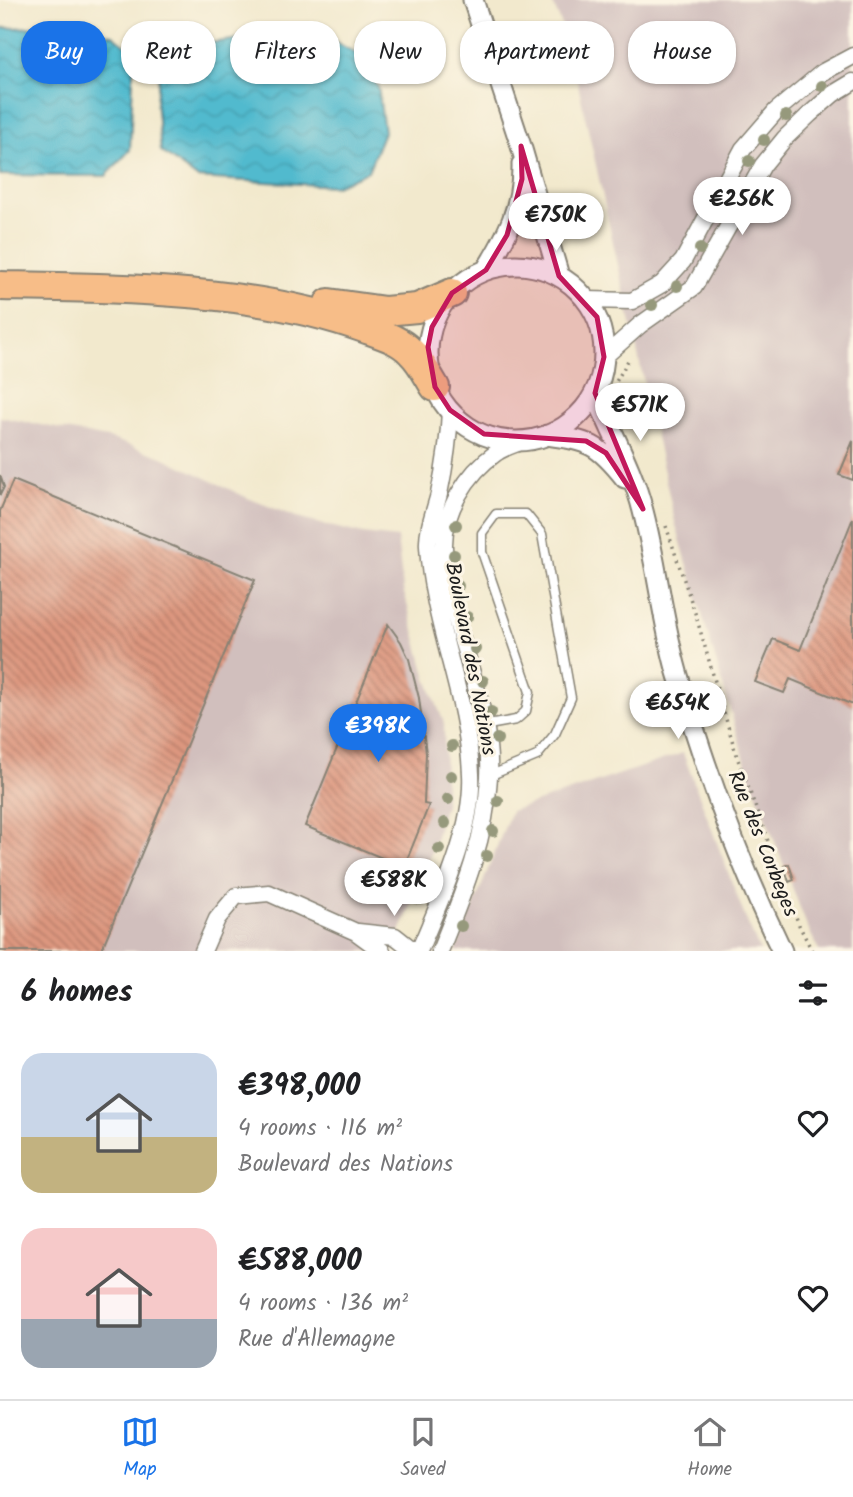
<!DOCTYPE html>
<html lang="en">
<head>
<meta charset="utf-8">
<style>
  body { margin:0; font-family:Kalam,sans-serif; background:#f2f2f2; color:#202124; height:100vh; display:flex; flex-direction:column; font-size:26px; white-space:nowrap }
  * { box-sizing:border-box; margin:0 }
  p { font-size:23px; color:#757577 }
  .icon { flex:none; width:38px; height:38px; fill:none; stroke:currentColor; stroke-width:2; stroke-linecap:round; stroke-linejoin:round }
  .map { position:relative; height:951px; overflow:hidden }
  .panel { display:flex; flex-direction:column; background:#fff; flex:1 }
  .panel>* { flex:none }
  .banner { position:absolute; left:21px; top:21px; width:812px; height:63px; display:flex; gap:14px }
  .price { position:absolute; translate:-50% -60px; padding:0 16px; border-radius:24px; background:#fff; color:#222; font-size:23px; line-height:46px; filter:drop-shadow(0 2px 4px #0008) }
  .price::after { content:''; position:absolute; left:50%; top:42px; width:21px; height:16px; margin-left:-10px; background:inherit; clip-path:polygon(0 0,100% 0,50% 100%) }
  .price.active { background:#1a73e8; color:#fff }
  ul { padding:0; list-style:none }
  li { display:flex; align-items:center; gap:21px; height:175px; padding:0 21px }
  li span { display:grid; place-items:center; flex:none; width:196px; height:140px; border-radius:21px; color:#555 }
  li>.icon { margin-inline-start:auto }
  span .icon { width:84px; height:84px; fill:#fffc; stroke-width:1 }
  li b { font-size:30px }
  h2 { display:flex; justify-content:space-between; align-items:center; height:84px; padding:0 21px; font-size:30px }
  .pill { padding:0 24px; border-radius:28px; background:#fff; box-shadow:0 2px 5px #0004; font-size:24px; line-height:63px }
  .pill.active { background:#1a73e8; color:#fff }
  .tabs { display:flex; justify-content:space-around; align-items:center; height:98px; border-top:2px solid #e0e0e0; background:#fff; font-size:19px; color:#757577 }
  .tabs a { display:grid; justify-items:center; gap:4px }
  .tabs .active { color:#1a73e8 }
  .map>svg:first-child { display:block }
</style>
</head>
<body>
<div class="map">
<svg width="853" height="951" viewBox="0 0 853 951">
  <defs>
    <pattern id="water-waves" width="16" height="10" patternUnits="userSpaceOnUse" patternTransform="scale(1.75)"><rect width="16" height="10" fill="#51bace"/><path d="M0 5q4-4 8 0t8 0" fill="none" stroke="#469fb0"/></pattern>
    <pattern id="building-back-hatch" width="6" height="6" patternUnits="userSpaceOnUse" patternTransform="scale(1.75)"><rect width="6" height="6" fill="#dd977f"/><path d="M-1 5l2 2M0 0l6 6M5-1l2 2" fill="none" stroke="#b27a67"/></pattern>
  </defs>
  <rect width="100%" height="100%" fill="#fcf5e5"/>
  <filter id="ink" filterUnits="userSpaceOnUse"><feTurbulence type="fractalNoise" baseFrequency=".0143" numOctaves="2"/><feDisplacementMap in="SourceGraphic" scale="14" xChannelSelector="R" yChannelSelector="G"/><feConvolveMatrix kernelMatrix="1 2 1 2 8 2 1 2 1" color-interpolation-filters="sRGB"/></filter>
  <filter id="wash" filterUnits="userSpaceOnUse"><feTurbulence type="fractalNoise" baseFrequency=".00686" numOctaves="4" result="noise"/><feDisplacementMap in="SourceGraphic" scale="28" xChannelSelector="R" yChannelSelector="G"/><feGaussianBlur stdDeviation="1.57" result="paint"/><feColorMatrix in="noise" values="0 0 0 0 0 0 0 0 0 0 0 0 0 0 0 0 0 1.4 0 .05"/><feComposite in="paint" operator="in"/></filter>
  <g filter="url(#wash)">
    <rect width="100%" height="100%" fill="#f2e9cd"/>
    <!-- industrial -->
    <path fill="#d1bfbd" d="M551,0h302v951h-34l-12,-25 -58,-152 -74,-252 -107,-483z
      M0,417l112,22 50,18 88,42 54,21 59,14 34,4 6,51 24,90 17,44 1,81 -17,60 -36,87h-392z
      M683,753l62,164 15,34h-304l55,-140z"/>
    <!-- water -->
    <path fill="url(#water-waves)" stroke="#366b75" stroke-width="2" d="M63,27l50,8 21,17 -4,98 -24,26 -106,-1v-147z
      M275,34h46l36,20 21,32 6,46 -16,39 -32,15 -139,-8 -36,-27 -5,-51 4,-28 15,-24z"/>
    <g id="blocks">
      <!-- building -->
      <path fill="url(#building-back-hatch)" d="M853,441v39l-14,-5z
        M0,475l4,12 -4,8z
        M13,480l242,100 -154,371h-101v-440z
        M853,518v187l-63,-26 -6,14 -29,-11 18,-43 27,11z
        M388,624l13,18 8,17 10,39 7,55 -2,51 5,1 -25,62 -99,-41z
        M789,864l5,16 -5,2 -5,-16z"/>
    </g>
  </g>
  <g filter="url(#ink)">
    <use href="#blocks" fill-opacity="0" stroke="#878274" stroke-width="2"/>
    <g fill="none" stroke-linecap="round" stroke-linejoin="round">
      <defs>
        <path id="service" d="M466,729l50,-9 10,-9 4,-19 -48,-140v-19l14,-19h30l16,20 29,164 -16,36 -18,22 -48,20"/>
        <path id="minor" d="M587,300l45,1 30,-17 21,-23 60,-112 33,-38 47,-39 30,-16
          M604,357l36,-32 54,-38 69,-122 22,-27 25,-24 23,-20 20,-12
          M358,932l37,4 19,15
          M203,951l14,-32 19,-23 33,-3 87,39 26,19
          M419,951c21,-51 55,-121 52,-177 -3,-78 -39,-151 -43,-228 -1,-17 7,-36 11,-52 6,-28 10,-55 11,-84
          M440,951c23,-57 46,-112 49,-174 4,-79 -43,-151 -45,-230 -1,-35 23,-74 52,-94 8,-6 20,-9 29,-13"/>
        <path id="tertiary" d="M473,0l48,146 38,130
          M428 353a88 88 0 1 1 176 0a88 88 0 1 1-176 0Z
          M486,270c21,-34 37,-64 36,-106
          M595,393c16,39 38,77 48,118 14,53 19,108 34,161 27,95 62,190 105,279
          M547,435c43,6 51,9 78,43"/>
        <path id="motorway" d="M0,286c116,2 254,2 364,42 16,6 35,11 47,24 10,9 17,24 24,35
          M329,303l56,8 32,-3 35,-15"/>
      </defs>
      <!-- service casing -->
      <use href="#service" stroke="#878274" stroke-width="11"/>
      <!-- minor casing -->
      <use href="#minor" stroke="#878274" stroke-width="19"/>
      <!-- tertiary casing -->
      <use href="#tertiary" stroke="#878274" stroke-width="23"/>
      <!-- motorway casing -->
      <use href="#motorway" stroke="#878274" stroke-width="32"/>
      <!-- path -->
      <path stroke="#878274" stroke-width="3.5" stroke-dasharray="2 5" stroke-linecap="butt" d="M613,387l17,-30
        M666,526l30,90 41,141 62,168 13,26"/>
      <!-- service -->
      <use href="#service" stroke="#fff" stroke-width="8"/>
      <!-- minor -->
      <use href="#minor" stroke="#fff" stroke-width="16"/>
      <!-- tertiary -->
      <use href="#tertiary" stroke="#fff" stroke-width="19"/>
      <!-- motorway -->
      <use href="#motorway" stroke="#f7bd88" stroke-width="28"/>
    </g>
    <!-- trees -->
    <g fill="#96997c">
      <circle cx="822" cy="86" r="6"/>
      <circle cx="786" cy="116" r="6"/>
      <circle cx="764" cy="140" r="6"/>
      <circle cx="749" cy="161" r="6"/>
      <circle cx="735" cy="185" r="6"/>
      <circle cx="718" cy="216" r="6"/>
      <circle cx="700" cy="249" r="6"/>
      <circle cx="677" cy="286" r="6"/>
      <circle cx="652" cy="305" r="6"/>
      <circle cx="456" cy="525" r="6"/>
      <circle cx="454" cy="555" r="6"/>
      <circle cx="458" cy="586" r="6"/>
      <circle cx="467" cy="617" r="6"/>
      <circle cx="475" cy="649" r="6"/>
      <circle cx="483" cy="681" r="6"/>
      <circle cx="491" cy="712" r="6"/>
      <circle cx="497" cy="739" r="6"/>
      <circle cx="452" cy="746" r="6"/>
      <circle cx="451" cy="776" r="6"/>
      <circle cx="448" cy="799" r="6"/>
      <circle cx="498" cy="801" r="6"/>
      <circle cx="445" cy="823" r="6"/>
      <circle cx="493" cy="831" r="6"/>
      <circle cx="439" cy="849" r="6"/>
      <circle cx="487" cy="856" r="6"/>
      <circle cx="430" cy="873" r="6"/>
      <circle cx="419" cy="899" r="6"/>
      <circle cx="461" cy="926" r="6"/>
    </g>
  </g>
  <!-- marked area -->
  <path fill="#c2185b" fill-opacity="0.2" stroke="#c2185b" stroke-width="5" stroke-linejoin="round" d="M521,146l38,130 38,41 7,40 -9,36 48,116 -37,-56 -20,-12 -102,-7 -34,-24 -15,-23 -7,-40 4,-20 20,-34 34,-23 21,-35 15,-56z"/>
  <g text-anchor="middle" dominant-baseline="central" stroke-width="6" stroke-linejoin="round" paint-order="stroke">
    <!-- street labels -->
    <g font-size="21" fill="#1c1c1c" stroke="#fcf5e5">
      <text transform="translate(470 659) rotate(79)">Boulevard des Nations</text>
      <text transform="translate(762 844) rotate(68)">Rue des Corbeges</text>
    </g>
  </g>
</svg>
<b class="price" style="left:742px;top:237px">€256K</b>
<b class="price" style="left:556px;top:253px">€750K</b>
<b class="price" style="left:640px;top:443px">€571K</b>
<b class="price" style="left:678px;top:741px">€654K</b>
<b class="price active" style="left:378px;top:764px">€398K</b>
<b class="price" style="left:394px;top:918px">€588K</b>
<div class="banner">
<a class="pill active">Buy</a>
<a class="pill">Rent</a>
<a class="pill">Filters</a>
<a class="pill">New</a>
<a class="pill">Apartment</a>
<a class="pill">House</a>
</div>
</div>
<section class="panel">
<h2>6 homes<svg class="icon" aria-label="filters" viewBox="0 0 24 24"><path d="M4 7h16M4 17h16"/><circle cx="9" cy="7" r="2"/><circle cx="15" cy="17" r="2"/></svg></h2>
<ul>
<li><span style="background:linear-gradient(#c9d6e8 60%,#c2b280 0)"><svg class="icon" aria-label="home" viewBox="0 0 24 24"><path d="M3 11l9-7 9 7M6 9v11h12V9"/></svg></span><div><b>€398,000</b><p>4 rooms · 116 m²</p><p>Boulevard des Nations</p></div><svg class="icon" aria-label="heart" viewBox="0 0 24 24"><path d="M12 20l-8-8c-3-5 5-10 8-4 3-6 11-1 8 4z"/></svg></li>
<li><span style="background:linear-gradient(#f6c9c9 65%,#9aa5b1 0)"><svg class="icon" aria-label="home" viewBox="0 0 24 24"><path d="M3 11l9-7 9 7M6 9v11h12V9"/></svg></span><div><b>€588,000</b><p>4 rooms · 136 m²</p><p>Rue d'Allemagne</p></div><svg class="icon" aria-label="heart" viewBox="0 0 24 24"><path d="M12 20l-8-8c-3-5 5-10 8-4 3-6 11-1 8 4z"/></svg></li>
</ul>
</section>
<nav class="tabs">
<a class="active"><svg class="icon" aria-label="map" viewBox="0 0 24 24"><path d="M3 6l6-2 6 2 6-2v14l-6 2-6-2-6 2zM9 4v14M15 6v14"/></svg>Map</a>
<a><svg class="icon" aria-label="saved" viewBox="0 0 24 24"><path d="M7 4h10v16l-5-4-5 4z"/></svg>Saved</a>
<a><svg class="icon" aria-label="home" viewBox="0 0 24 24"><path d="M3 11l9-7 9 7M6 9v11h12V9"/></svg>Home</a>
</nav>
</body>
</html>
